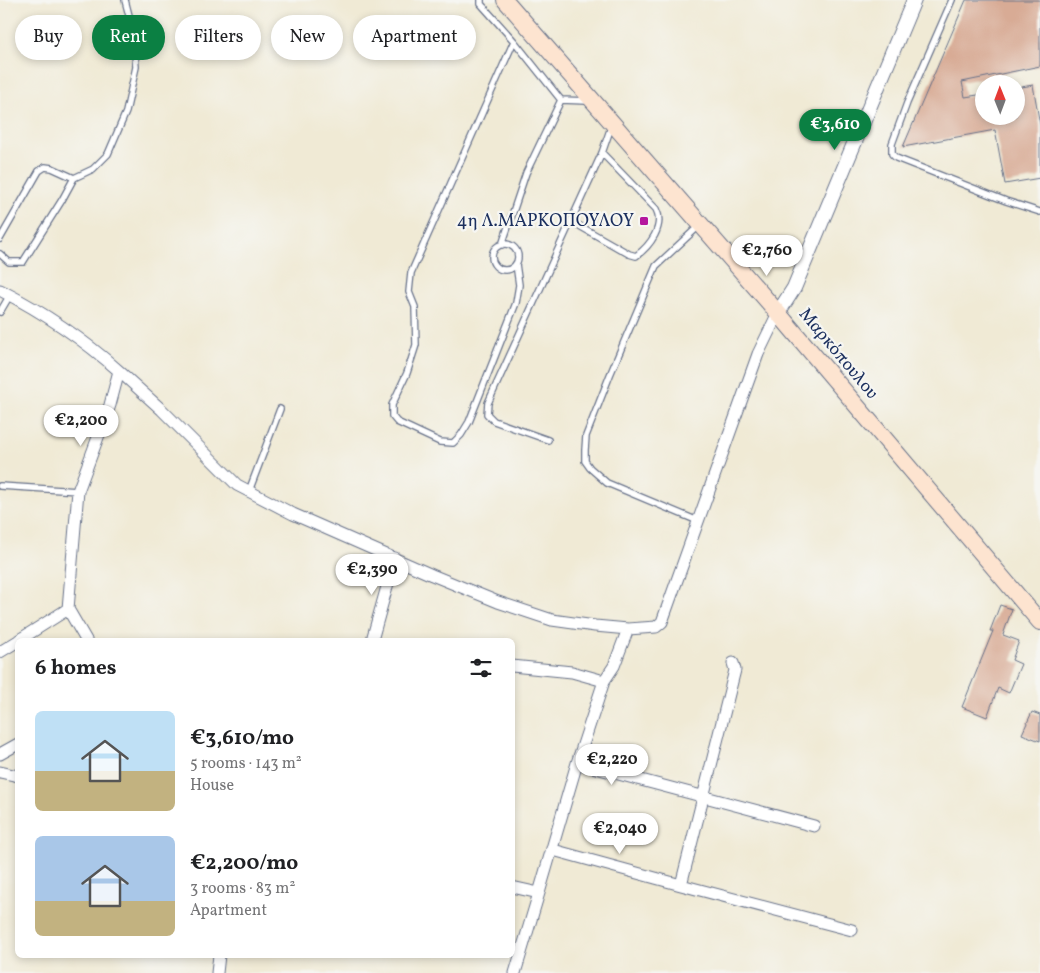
<!DOCTYPE html>
<html lang="en">
<head>
<meta charset="utf-8">
<style>
  body { margin:0; font-family:Vollkorn,serif; background:#f2f2f2; color:#202124; height:100vh; display:flex; flex-direction:column; font-size:19px; white-space:nowrap }
  * { box-sizing:border-box; margin:0 }
  p { font-size:16px; color:#757577 }
  .icon { flex:none; width:28px; height:28px; fill:none; stroke:currentColor; stroke-width:2; stroke-linecap:round; stroke-linejoin:round }
  .map { position:relative; flex:1; overflow:hidden }
  .panel { position:absolute; left:15px; top:638px; width:500px; height:320px; display:flex; flex-direction:column; background:#fff; border-radius:8px; box-shadow:0 2px 8px #0003 }
  .panel>* { flex:none }
  .hud { position:absolute; left:15px; top:15px; width:500px; height:45px; display:flex; gap:10px }
  .needle { width:32px; rotate:359deg }
  .fabs { position:absolute; left:975px; top:75px; display:grid; gap:10px }
  .fabs a { display:grid; place-items:center; width:50px; height:50px; border-radius:50%; background:#fff; box-shadow:0 2px 8px #0003; font-size:25px }
  .price { position:absolute; translate:-50% -42px; padding:0 11px; border-radius:18px; background:#fff; color:#222; font-size:16px; line-height:32px; filter:drop-shadow(0 1px 2px #0008) }
  .price::after { content:''; position:absolute; left:50%; top:30px; width:15px; height:11px; margin-left:-8px; background:inherit; clip-path:polygon(0 0,100% 0,50% 100%) }
  .price.current { background:#0b8043; color:#fff }
  ul { padding:0; list-style:none }
  li { display:flex; align-items:center; gap:15px; height:125px; padding:0 20px }
  li span { display:grid; place-items:center; flex:none; width:140px; height:100px; border-radius:8px; color:#555 }
  li>.icon { margin-inline-start:auto }
  span .icon { width:60px; height:60px; fill:#fffc; stroke-width:1 }
  li b { font-size:21px }
  h2 { display:flex; justify-content:space-between; align-items:center; height:60px; padding:0 20px; font-size:21px }
  .chip { padding:0 18px; border-radius:22px; background:#fff; box-shadow:0 2px 8px #0003; font-size:18px; line-height:45px }
  .chip.current { background:#0b8043; color:#fff }
  .map>svg:first-child { display:block }
</style>
</head>
<body>
<div class="map">
<svg width="1040" height="973" viewBox="0 0 1040 973">
  <rect width="100%" height="100%" fill="#f6f6f2"/>
  <filter id="ink" filterUnits="userSpaceOnUse"><feTurbulence type="fractalNoise" baseFrequency=".02" numOctaves="2"/><feDisplacementMap in="SourceGraphic" scale="10" xChannelSelector="R" yChannelSelector="G"/><feConvolveMatrix kernelMatrix="1 2 1 2 8 2 1 2 1" color-interpolation-filters="sRGB"/></filter>
  <filter id="wash" filterUnits="userSpaceOnUse"><feTurbulence type="fractalNoise" baseFrequency=".0096" numOctaves="4" result="noise"/><feDisplacementMap in="SourceGraphic" scale="20" xChannelSelector="R" yChannelSelector="G"/><feGaussianBlur stdDeviation="1.12" result="paint"/><feColorMatrix in="noise" values="0 0 0 0 0 0 0 0 0 0 0 0 0 0 0 0 0 1.4 0 .05"/><feComposite in="paint" operator="in"/></filter>
  <g filter="url(#wash)">
    <rect width="100%" height="100%" fill="#f0ead5"/>
    <g id="blocks">
      <!-- building -->
      <path fill="#d8ab95" d="M966,0h74v66l-78,16 3,15 19,-3v22h32v-28l17,-3 7,40v53l-35,6 -10,-54 -92,17z
        M1000,605l12,4 -9,26 16,6 -7,19 9,4 -12,29 -11,-5 -11,29 -25,-10 31,-76h-3z
        M1032,712l8,3v26l-18,-7z"/>
    </g>
  </g>
  <g filter="url(#ink)">
    <use href="#blocks" fill-opacity="0" stroke="#667088" stroke-width="1"/>
    <g fill="none" stroke-linecap="round" stroke-linejoin="round">
      <defs>
        <path id="service" d="M481,0v4l33,37 47,59 26,1
          M952,0l-45,103 -15,41v10l4,4 110,43 34,11
          M514,41l-103,232 -2,19 6,15 1,38 -9,28 -15,32v11l5,6 43,20 13,1 8,-8 8,-13 47,-119 3,-18 -3,-21
          M571,221l58,33 7,2c14,-10 29,-30 20,-47l-54,-56
          M0,239l39,-68 6,-4 7,1 22,10
          M492 257a13 13 0 1 1 26 0a13 13 0 1 1-26 0Z
          M502,245l24,-72 35,-73
          M0,254l9,8h14l39,-62 12,-22 19,-9 15,-15 18,-42 10,-45 -3,-36 -8,-31
          M0,312l10,-17
          M548,440l-54,-19 -7,-7 1,-11 114,-250 9,-26
          M0,486l78,5
          M249,491l31,-82
          M698,521l-91,-38 -17,-15 -5,-7v-11l1,-14 24,-61 46,-109 44,-41"/>
        <path id="minor" d="M0,290c45,23 82,48 119,81l-9,34 -32,86 -10,118 18,31
          M119,371l43,39 75,75 56,29 139,61 66,27 54,18 43,6 33,3 28,-2 6,-5 96,-268 20,-41
          M628,629l-14,37 -10,15 -27,82 237,63
          M19,640l49,-31
          M372,640l23,-82
          M0,652l18,-11
          M733,663l2,7 -54,215 171,45
          M512,666l60,6 32,9
          M0,754l18,-10
          M0,772l18,4
          M553,850l128,35
          M512,887l27,6 38,-130
          M217,973l2,-18
          M515,973l24,-80"/>
        <path id="tertiary" d="M778,313l16,-25 120,-288"/>
        <path id="secondary" d="M505,0l273,313 262,309"/>
      </defs>
      <!-- service casing -->
      <use href="#service" stroke="#667088" stroke-width="8"/>
      <!-- minor casing -->
      <use href="#minor" stroke="#667088" stroke-width="13"/>
      <!-- tertiary casing -->
      <use href="#tertiary" stroke="#667088" stroke-width="16"/>
      <!-- secondary casing -->
      <use href="#secondary" stroke="#667088" stroke-width="18"/>
      <!-- service -->
      <use href="#service" stroke="#fff" stroke-width="5.5"/>
      <!-- minor -->
      <use href="#minor" stroke="#fff" stroke-width="11"/>
      <!-- tertiary -->
      <use href="#tertiary" stroke="#fff" stroke-width="14"/>
      <!-- secondary -->
      <use href="#secondary" stroke="#fde4d0" stroke-width="16"/>
    </g>
  </g>
  <!-- markers -->
  <rect fill="#b5179e" stroke="#f6f6f2" stroke-width="2" x="639" y="216" width="10" height="10" rx="2.5"/>
  <g text-anchor="middle" dominant-baseline="central" stroke-width="4.5" stroke-linejoin="round" paint-order="stroke">
    <!-- poi labels -->
    <g font-size="18" fill="#1b2f5e" stroke="#f6f6f2" text-anchor="end">
      <text x="634" y="221">4η Λ.ΜΑΡΚΟΠΟΥΛΟΥ</text>
    </g>
    <!-- street labels -->
    <g font-size="18" fill="#1b2f5e" stroke="#f6f6f2">
      <text transform="translate(838 354) rotate(50)">Μαρκόπουλου</text>
    </g>
  </g>
</svg>
<div class="fabs">
<a><svg class="needle" viewBox="-14 -14 28 28"><path d="M0-13l5 13h-10z" fill="#e53935"/><path d="M0 13l5-13h-10z" fill="#757577"/></svg></a>
</div>
<b class="price current" style="left:835px;top:151px">€3,610</b>
<b class="price" style="left:767px;top:277px">€2,760</b>
<b class="price" style="left:81px;top:447px">€2,200</b>
<b class="price" style="left:372px;top:596px">€2,390</b>
<b class="price" style="left:612px;top:786px">€2,220</b>
<b class="price" style="left:620px;top:855px">€2,040</b>
<div class="hud">
<a class="chip">Buy</a>
<a class="chip current">Rent</a>
<a class="chip">Filters</a>
<a class="chip">New</a>
<a class="chip">Apartment</a>
</div>
<section class="panel">
<h2>6 homes<svg class="icon" aria-label="filters" viewBox="0 0 24 24"><path d="M4 7h16M4 17h16"/><circle cx="9" cy="7" r="2"/><circle cx="15" cy="17" r="2"/></svg></h2>
<ul>
<li><span style="background:linear-gradient(#bfe0f5 60%,#c2b280 0)"><svg class="icon" aria-label="home" viewBox="0 0 24 24"><path d="M3 11l9-7 9 7M6 9v11h12V9"/></svg></span><div><b>€3,610/mo</b><p>5 rooms · 143 m²</p><p>House</p></div></li>
<li><span style="background:linear-gradient(#a9c7e8 65%,#c2b280 0)"><svg class="icon" aria-label="home" viewBox="0 0 24 24"><path d="M3 11l9-7 9 7M6 9v11h12V9"/></svg></span><div><b>€2,200/mo</b><p>3 rooms · 83 m²</p><p>Apartment</p></div></li>
</ul>
</section>
</div>
</body>
</html>
